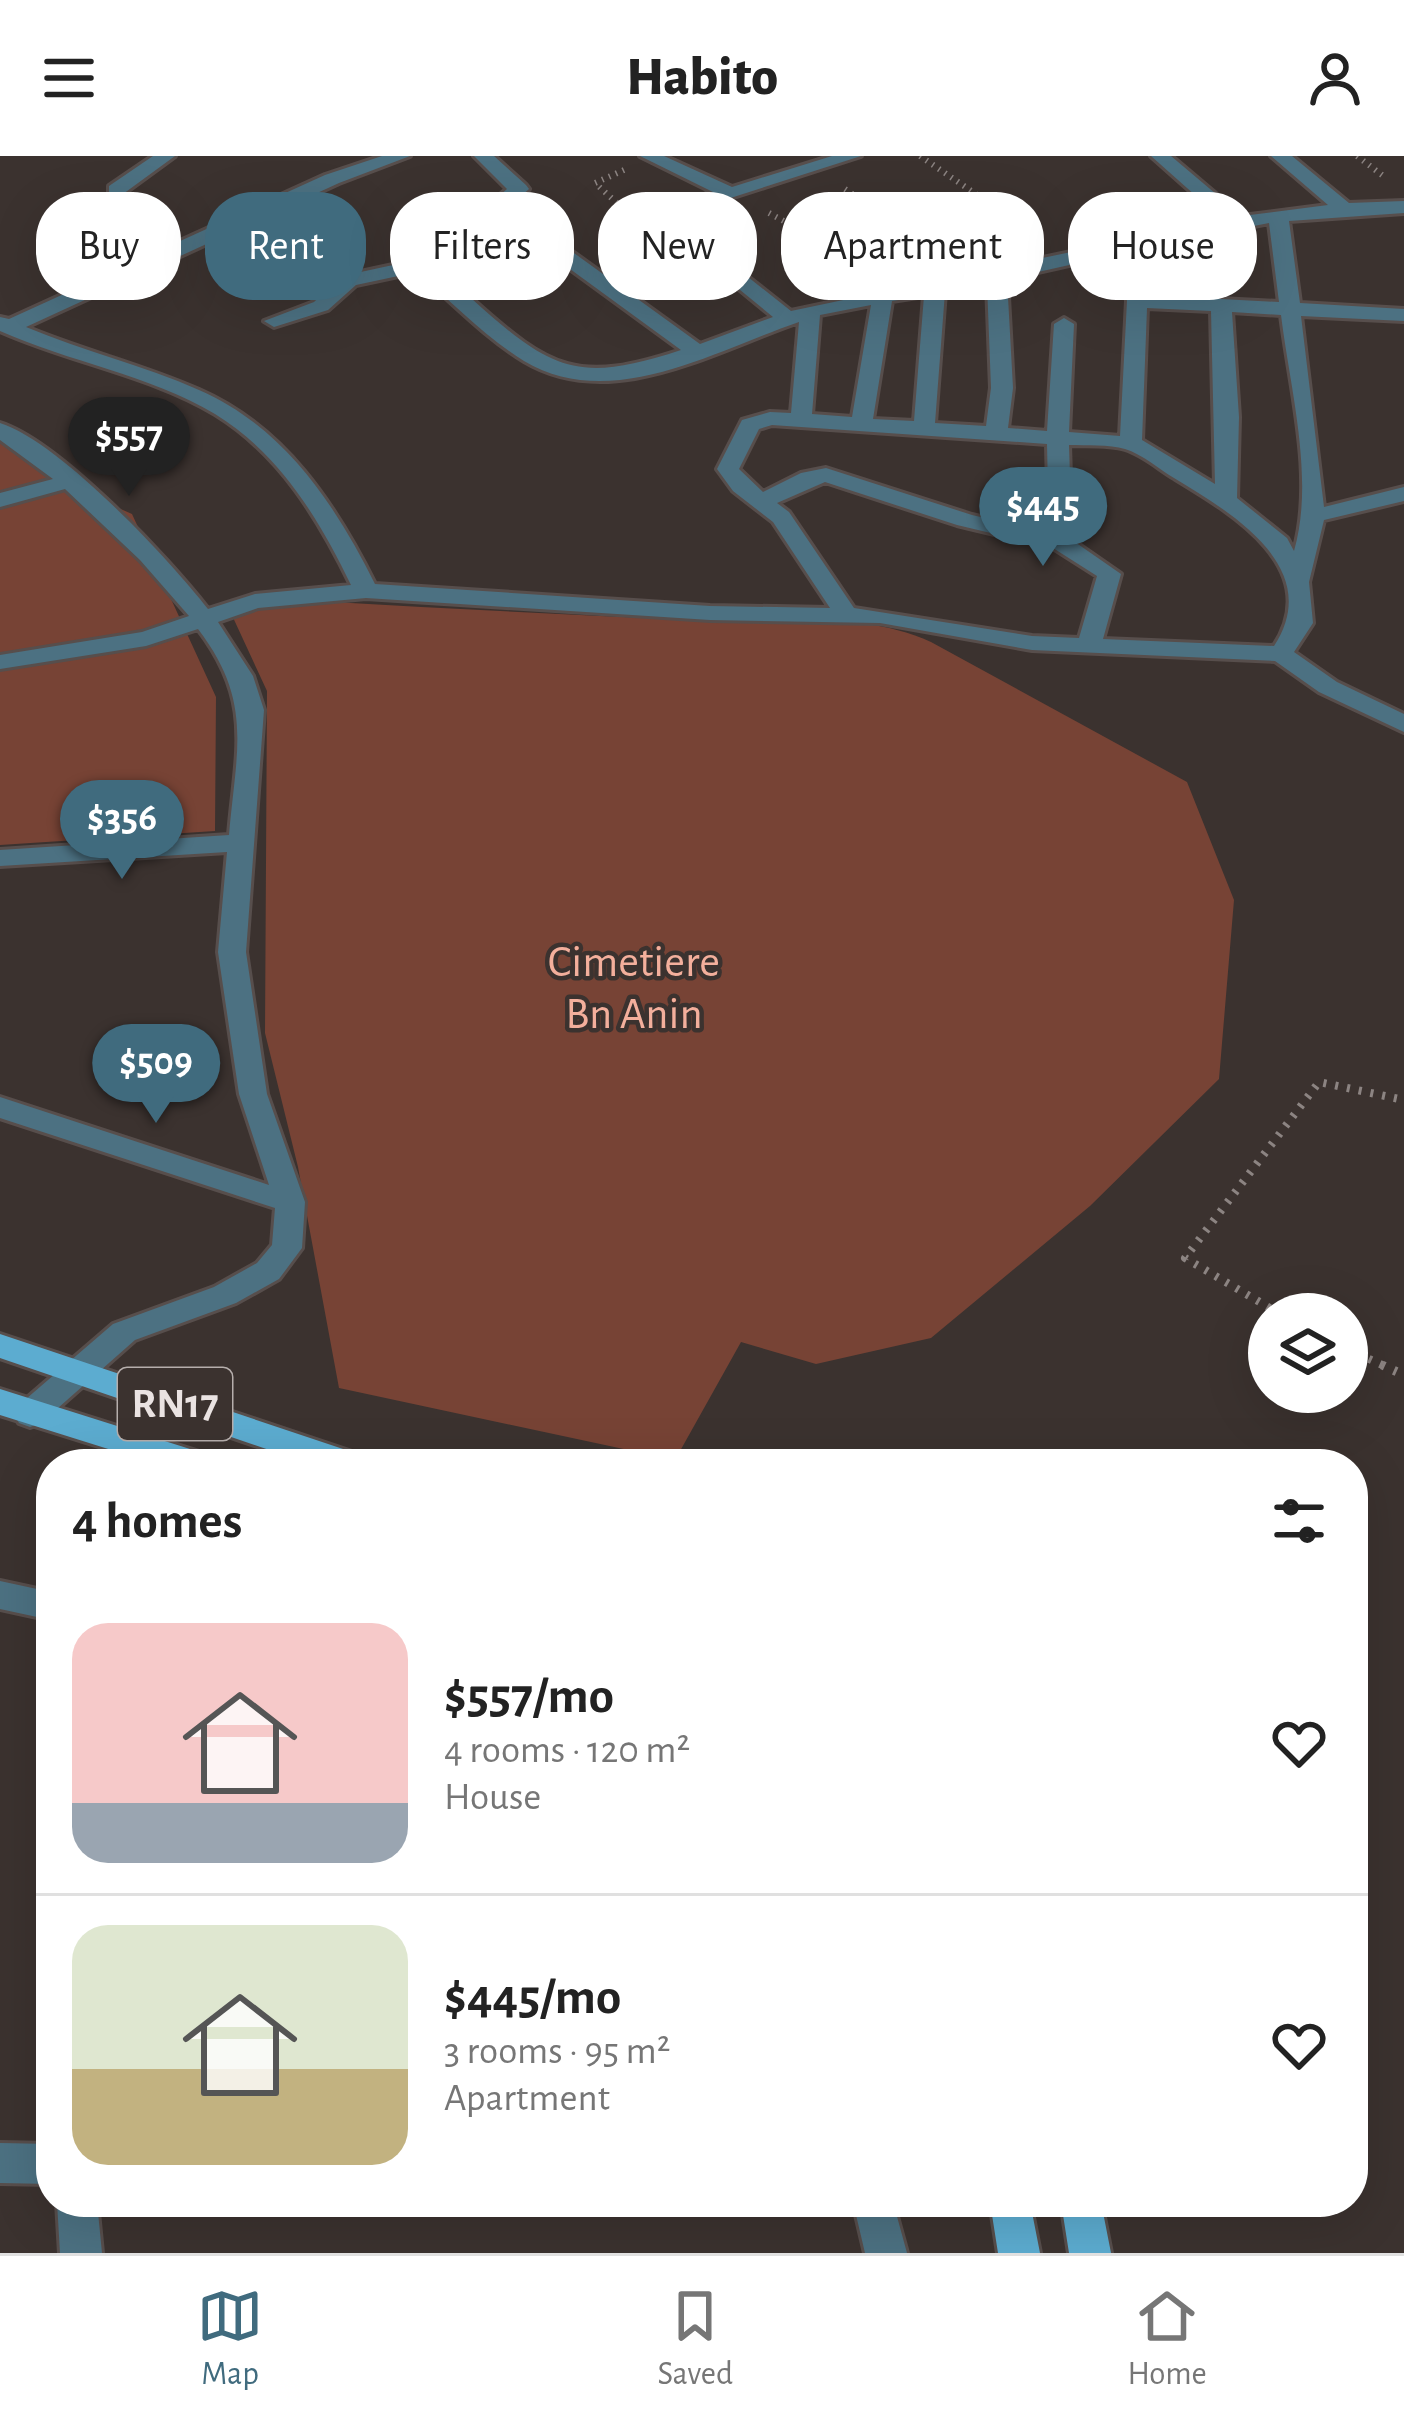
<!DOCTYPE html>
<html lang="en">
<head>
<meta charset="utf-8">
<style>
  body { margin:0; font-family:"Alegreya Sans",sans-serif; background:#f2f2f2; color:#222; height:100vh; display:flex; flex-direction:column; font-size:45px; white-space:nowrap }
  * { box-sizing:border-box; margin:0 }
  p { font-size:39px; color:#767676 }
  .icon { flex:none; width:66px; height:66px; fill:none; stroke:currentColor; stroke-width:2; stroke-linecap:round; stroke-linejoin:round }
  .map { position:relative; flex:1; overflow:hidden }
  .sheet { position:absolute; left:36px; top:1293px; width:1332px; height:768px; display:flex; flex-direction:column; background:#fff; border-radius:48px; box-shadow:0 12px 48px #0002 }
  .sheet>* { flex:none }
  .hud { position:absolute; left:36px; top:36px; width:1332px; height:108px; display:flex; gap:24px }
  .buttons { position:absolute; left:1248px; top:1137px; display:grid; gap:24px }
  .buttons a { display:grid; place-items:center; width:120px; height:120px; border-radius:50%; background:#fff; box-shadow:0 12px 48px #0002; font-size:60px }
  .price { position:absolute; translate:-50% -102px; padding:0 27px; border-radius:42px; background:#406b7e; color:#fff; font-size:39px; line-height:78px; filter:drop-shadow(0 3px 6px #0008) }
  .price::after { content:''; position:absolute; left:50%; top:72px; width:36px; height:27px; margin-left:-18px; background:inherit; clip-path:polygon(0 0,100% 0,50% 100%) }
  .price.on { background:#222; color:#fff }
  ul { padding:0; list-style:none }
  li { display:flex; align-items:center; gap:36px; height:300px; padding:0 36px }
  li+li { border-top:3px solid #e0e0e0 }
  li span { display:grid; place-items:center; flex:none; width:336px; height:240px; border-radius:36px; color:#555 }
  li>.icon { margin-inline-start:auto }
  span .icon { width:144px; height:144px; fill:#fffc; stroke-width:1 }
  li b { font-size:51px }
  h2 { display:flex; justify-content:space-between; align-items:center; height:144px; padding:0 36px; font-size:51px }
  .tag { padding:0 42px; border-radius:48px; background:#fff; box-shadow:0 12px 48px #0002; font-size:42px; line-height:108px }
  .tag.on { background:#406b7e; color:#fff }
  header { display:flex; justify-content:space-between; align-items:center; height:156px; padding:0 36px; background:#fff; font-size:54px; font-weight:800 }
  .menu { display:flex; justify-content:space-around; align-items:center; height:168px; border-top:3px solid #e0e0e0; background:#fff; font-size:33px; color:#767676 }
  .menu a { display:grid; justify-items:center; gap:6px }
  .menu .on { color:#406b7e }
  .map>svg:first-child { display:block }
</style>
</head>
<body>
<header><svg class="icon" aria-label="menu" viewBox="0 0 24 24"><path d="M4 6h16M4 12h16M4 18h16"/></svg>Habito<svg class="icon" aria-label="person" viewBox="0 0 24 24"><circle cx="12" cy="8" r="4"/><path d="M4 21q1-7 8-7t8 7"/></svg></header>
<div class="map">
<svg width="1404" height="2097" viewBox="0 0 1404 2097">
  <rect width="100%" height="100%" fill="#3b322f"/>
  <!-- green -->
  <path fill="#774335" d="M0,286l55,38 77,34 84,183 -1,134 -215,14z
    M333,446c120,7 240,13 360,18 78,3 166,-11 238,22l256,140 47,118 -15,179 -129,127 -159,132 -115,26 -75,-22 -66,118 -336,-72 -41,-221 -33,-134 2,-342 -37,-80z"/>
  <g fill="none" stroke-linecap="round" stroke-linejoin="round">
    <defs>
      <path id="minor" d="M153,0h22l-52,38h-14v-8z
        M382,0h28l-71,27 -313,144c57,24 117,38 173,63 85,37 136,114 176,194l335,22 120,2 -57,-86 -40,-31 -16,-22 25,-49 28,-8 21,1 8,-91c-85,29 -188,91 -275,39 -39,-24 -72,-59 -107,-89l-61,13 -28,25 -54,17 -10,-6 50,-19 28,-26 79,-17c19,7 36,26 51,40 80,72 106,85 209,51l-185,-135 -3,-14 14,-12 -33,-33h20l32,29 3,4 -16,14v6l187,135 73,-27 -39,-32 -98,-61v-8l77,-24 -73,-36h24l68,31 100,-31h29l-202,65 89,56 43,34 432,-91 -72,-64h20l71,60 86,-11 -57,-49h21l57,47 55,-2v12l-115,8 11,82 104,6v12l-103,-5 23,191 80,-20v14l-80,19 -15,62 4,41 -19,29 43,30 67,32v18l-85,-40 -44,-31 -243,-11 -152,-27 -170,-3 -344,-22 -108,10 -40,14 35,54 11,34 -18,242 21,142 38,108 -3,46 -23,31 -43,24 -101,37 -94,83 -11,4 -11,-4 -5,-9 5,-9 94,-81 101,-37 43,-24 15,-18 3,-37 -275,-90v-21l269,88 -30,-91 -21,-142 9,-100 -227,14v-16l229,-15c7,-84 25,-133 -31,-206l-52,17 -146,23v-14l142,-23 47,-16 -49,-56 -75,-71 -65,18v-14l53,-14 -53,-39v-17c60,19 168,135 208,186l47,-15 96,-9c-32,-66 -71,-131 -136,-171 -65,-39 -146,-52 -215,-83v-14l9,2 316,-144zM1269,67l10,79 -133,-7 -9,-46zM1118,98l9,47 -7,135 -51,-4 5,-108 -10,-6 -10,6 -7,107 -39,-3 5,-40 -6,-109zM987,128l4,104 -5,38 -51,-3 10,-131zM924,140l-10,125 -41,-2 19,-118zM871,149l-19,112 -40,-3 8,-99zM1147,152l64,3 4,173 -73,-44zM1232,156l49,3c9,74 34,163 13,236l-7,-13 -50,-40 2,-81zM772,269l275,19 2,89 -77,-18 -146,-47 -25,5 -38,19 -24,-23 20,-40zM1069,289c17,1 40,-1 56,4 17,5 34,20 49,29 58,35 151,90 100,168l-171,-7 18,-65 -49,-34zM825,326l132,43 96,23 44,28 -18,62 -47,-2 -178,-28 -65,-96 -12,-9z
        M0,1425l51,11v28l-51,-11z
        M0,1987l51,1v40l-51,-1z
        M57,2046h40l5,51h-42z
        M853,2046h40l14,51h-42z"/>
      <path id="major" d="M0,1178l361,121 4,9h-55l-310,-106z
        M0,1233l209,66 4,9h-57l-156,-49z
        M990,2046h40l10,51h-42z
        M1061,2046h40l10,51h-42z"/>
    </defs>
    <!-- minor casing -->
    <use href="#minor" stroke="#574e4c" stroke-width="6"/>
    <!-- major casing -->
    <use href="#major" stroke="#574e4c" stroke-width="6"/>
    <!-- path-far2 -->
    <path stroke="#8c8482" stroke-width="6" stroke-dasharray="1.5 6" stroke-linecap="butt" d="M920,0l113,77
      M1357,0l25,19
      M845,33l97,64
      M617,47l-22,-20 29,-13
      M769,57l50,27 37,31"/>
    <!-- path-far1 -->
    <path stroke="#8c8482" stroke-width="8" stroke-dasharray="3 9" stroke-linecap="butt" d="M1280,1158l-95,-56 134,-176 85,18
      M1347,1193l42,19"/>
    <!-- path -->
    <path stroke="#8c8482" stroke-width="9" stroke-dasharray="3 10" stroke-linecap="butt" d="M1382,1209l22,10"/>
    <!-- minor -->
    <use href="#minor" fill="#4c7182" fill-rule="evenodd"/>
    <!-- major -->
    <use href="#major" fill="#5cacd0" fill-rule="evenodd"/>
  </g>
  <g text-anchor="middle" dominant-baseline="central" stroke-width="9" stroke-linejoin="round" paint-order="stroke">
    <!-- shield labels -->
    <rect fill="#3b322f" stroke="#b6aeac" stroke-width="3" x="118" y="1212" width="114" height="72" rx="9"/>
    <g font-size="42" font-weight="bold" fill="#eae3e2">
      <text x="175" y="1248">RN17</text>
    </g>
    <!-- park labels -->
    <g font-size="45" fill="#f3af9c" stroke="#3b322f">
      <text x="634" y="806">Cimetiere<tspan x="634" dy="52">Bn Anin</tspan></text>
    </g>
  </g>
</svg>
<div class="buttons">
<a><svg class="icon" aria-label="layers" viewBox="0 0 24 24"><path d="M12 4l9 5-9 5-9-5zM3 14l9 5 9-5"/></svg></a>
</div>
<b class="price on" style="left:129px;top:343px">$557</b>
<b class="price" style="left:1043px;top:413px">$445</b>
<b class="price" style="left:122px;top:726px">$356</b>
<b class="price" style="left:156px;top:970px">$509</b>
<div class="hud">
<a class="tag">Buy</a>
<a class="tag on">Rent</a>
<a class="tag">Filters</a>
<a class="tag">New</a>
<a class="tag">Apartment</a>
<a class="tag">House</a>
</div>
<section class="sheet">
<h2>4 homes<svg class="icon" aria-label="filters" viewBox="0 0 24 24"><path d="M4 7h16M4 17h16"/><circle cx="9" cy="7" r="2"/><circle cx="15" cy="17" r="2"/></svg></h2>
<ul>
<li><span style="background:linear-gradient(#f6c9c9 75%,#9aa5b1 0)"><svg class="icon" aria-label="home" viewBox="0 0 24 24"><path d="M3 11l9-7 9 7M6 9v11h12V9"/></svg></span><div><b>$557/mo</b><p>4 rooms · 120 m²</p><p>House</p></div><svg class="icon" aria-label="heart" viewBox="0 0 24 24"><path d="M12 20l-8-8c-3-5 5-10 8-4 3-6 11-1 8 4z"/></svg></li>
<li><span style="background:linear-gradient(#dfe7d0 60%,#c2b280 0)"><svg class="icon" aria-label="home" viewBox="0 0 24 24"><path d="M3 11l9-7 9 7M6 9v11h12V9"/></svg></span><div><b>$445/mo</b><p>3 rooms · 95 m²</p><p>Apartment</p></div><svg class="icon" aria-label="heart" viewBox="0 0 24 24"><path d="M12 20l-8-8c-3-5 5-10 8-4 3-6 11-1 8 4z"/></svg></li>
</ul>
</section>
</div>
<nav class="menu">
<a class="on"><svg class="icon" aria-label="map" viewBox="0 0 24 24"><path d="M3 6l6-2 6 2 6-2v14l-6 2-6-2-6 2zM9 4v14M15 6v14"/></svg>Map</a>
<a><svg class="icon" aria-label="saved" viewBox="0 0 24 24"><path d="M7 4h10v16l-5-4-5 4z"/></svg>Saved</a>
<a><svg class="icon" aria-label="home" viewBox="0 0 24 24"><path d="M3 11l9-7 9 7M6 9v11h12V9"/></svg>Home</a>
</nav>
</body>
</html>
